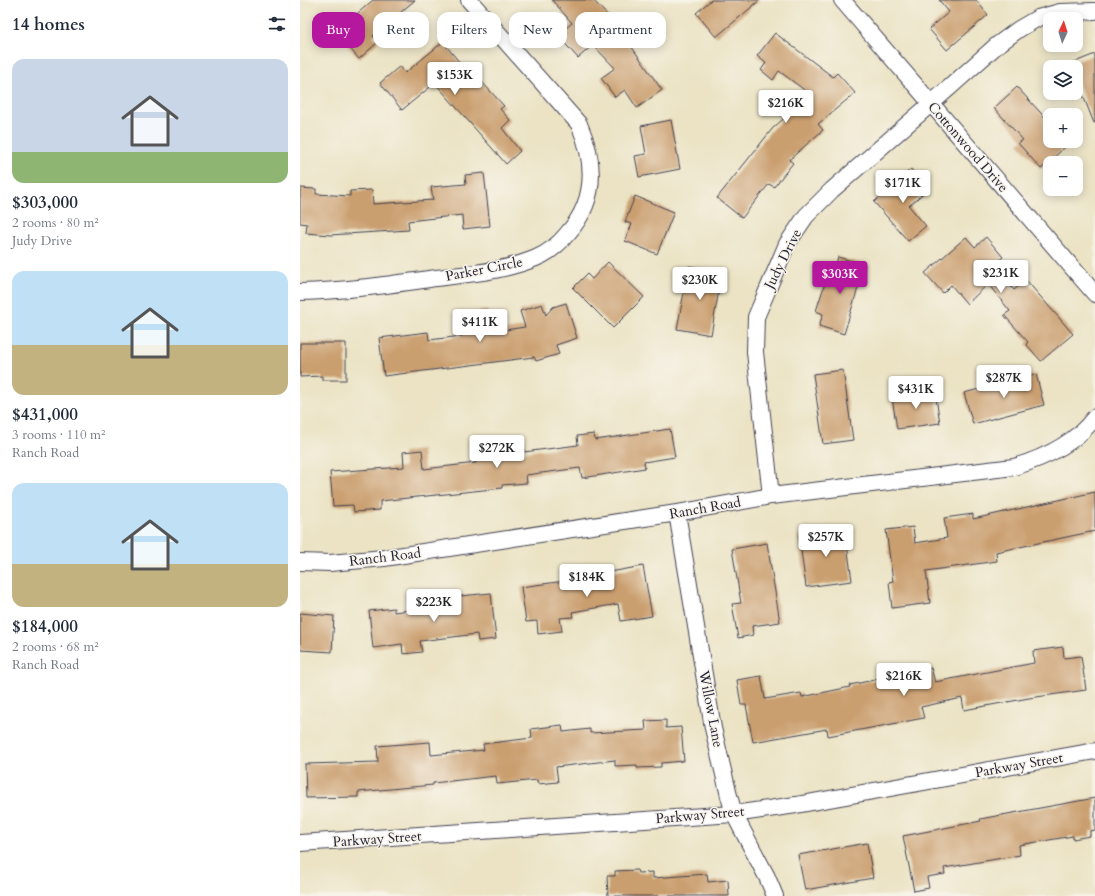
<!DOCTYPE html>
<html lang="en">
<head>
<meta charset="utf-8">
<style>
  body { margin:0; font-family:Cardo,serif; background:#f2f2f3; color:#1f2937; height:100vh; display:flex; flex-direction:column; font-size:15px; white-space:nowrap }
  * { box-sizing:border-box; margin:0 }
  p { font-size:13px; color:#747a83 }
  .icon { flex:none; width:22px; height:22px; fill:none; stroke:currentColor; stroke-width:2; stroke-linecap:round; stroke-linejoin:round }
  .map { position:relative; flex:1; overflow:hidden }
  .drawer { display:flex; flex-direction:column; background:#fff; width:300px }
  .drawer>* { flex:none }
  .guide { position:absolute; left:12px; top:12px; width:380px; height:36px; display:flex; gap:8px }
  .needle { width:26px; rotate:4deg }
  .buttons { position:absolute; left:743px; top:12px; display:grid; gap:8px }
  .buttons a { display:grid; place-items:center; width:40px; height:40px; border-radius:8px; background:#fff; box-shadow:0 2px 10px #0003; font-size:20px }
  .price { position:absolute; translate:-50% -34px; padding:0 9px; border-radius:4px; background:#fff; color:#222; font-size:13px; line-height:26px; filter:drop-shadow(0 1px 2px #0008) }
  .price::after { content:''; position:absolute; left:50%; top:24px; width:12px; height:9px; margin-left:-6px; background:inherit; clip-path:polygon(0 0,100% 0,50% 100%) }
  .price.active { background:#b5179e; color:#fff }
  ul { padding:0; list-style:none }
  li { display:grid; align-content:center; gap:8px; height:212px; padding:0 12px }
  li span { display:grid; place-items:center; height:124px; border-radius:12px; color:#555 }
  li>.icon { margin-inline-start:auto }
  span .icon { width:72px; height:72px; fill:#fffc; stroke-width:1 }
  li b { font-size:17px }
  h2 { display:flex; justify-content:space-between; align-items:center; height:48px; padding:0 12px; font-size:17px }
  .pill { padding:0 14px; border-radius:12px; background:#fff; box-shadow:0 2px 10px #0003; font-size:14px; line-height:36px }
  .pill.active { background:#b5179e; color:#fff }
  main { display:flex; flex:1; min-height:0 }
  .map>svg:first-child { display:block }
</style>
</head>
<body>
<main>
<section class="drawer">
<h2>14 homes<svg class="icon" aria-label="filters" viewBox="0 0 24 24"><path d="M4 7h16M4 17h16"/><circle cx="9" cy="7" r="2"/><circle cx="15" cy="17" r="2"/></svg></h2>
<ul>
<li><span style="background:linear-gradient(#c9d6e8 75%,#8fb573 0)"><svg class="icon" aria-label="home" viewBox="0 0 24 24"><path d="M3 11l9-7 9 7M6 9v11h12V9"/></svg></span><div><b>$303,000</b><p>2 rooms · 80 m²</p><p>Judy Drive</p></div></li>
<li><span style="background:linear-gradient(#bfe0f5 60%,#c2b280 0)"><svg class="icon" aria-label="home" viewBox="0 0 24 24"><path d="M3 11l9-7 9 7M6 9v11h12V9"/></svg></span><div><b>$431,000</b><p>3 rooms · 110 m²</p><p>Ranch Road</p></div></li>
<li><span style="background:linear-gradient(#bfe0f5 65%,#c2b280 0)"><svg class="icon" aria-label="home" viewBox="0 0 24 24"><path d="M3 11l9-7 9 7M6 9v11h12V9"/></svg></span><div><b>$184,000</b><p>2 rooms · 68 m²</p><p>Ranch Road</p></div></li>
</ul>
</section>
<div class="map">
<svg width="795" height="896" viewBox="0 0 795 896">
  <rect width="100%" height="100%" fill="#f7f3e8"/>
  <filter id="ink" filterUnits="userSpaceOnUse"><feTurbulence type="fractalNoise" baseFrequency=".025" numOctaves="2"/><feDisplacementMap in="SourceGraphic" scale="8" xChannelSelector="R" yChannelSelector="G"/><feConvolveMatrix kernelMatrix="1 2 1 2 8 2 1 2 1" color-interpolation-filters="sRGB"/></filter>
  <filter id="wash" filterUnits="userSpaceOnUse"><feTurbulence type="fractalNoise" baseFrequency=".012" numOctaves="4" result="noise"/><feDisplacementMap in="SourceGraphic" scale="16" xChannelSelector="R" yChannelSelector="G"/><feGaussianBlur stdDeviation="0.9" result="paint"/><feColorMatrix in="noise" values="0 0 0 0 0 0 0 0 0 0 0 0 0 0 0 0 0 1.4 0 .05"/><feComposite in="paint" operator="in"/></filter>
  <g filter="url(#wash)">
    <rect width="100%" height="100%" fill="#ebe3c4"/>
    <g id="blocks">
      <!-- building -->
      <path fill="#ca9f6f" d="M73,0h42l-42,36 5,6 -19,17 -23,-27z
        M252,0h41l33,35 -2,1 38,54 -25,18 -12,-18 -10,7 -14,-19 14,-10 -22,-23 -15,13 -10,-11 -10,-12 14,-12z
        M411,0h49l-44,37 -20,-24z
        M639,0h37l12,15 -41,35 -18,-21 20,-17z
        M475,33l58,44 4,-4 18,20 -37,31 5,6 -34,30 4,3 -19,24 -5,-3 -27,34 -25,-20 56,-70 38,-33 -32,-24 -6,9 -12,-10 5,-7 -9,-7z
        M143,42l34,42 4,-3 23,25 -4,3 10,11 -8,8 18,23 -14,13 -71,-81 -33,27 -22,-27 20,-17 5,7z
        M795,54v69h-1l-18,-45v-11h-4l-2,-3z
        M717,87l33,36v18h22l-31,28 -23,-26 5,-3 -29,-32z
        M371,120l9,49 -41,8 -4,-21 11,-2 -5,-28z
        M611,169l17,20 -19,17 17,20 -18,15 -34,-39z
        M184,173l6,53 -27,3 -1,-14 -54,6 1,9 -79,5 -24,-2 1,-9 -7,-1v-35l16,1v5l34,2v-5l22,-1 1,14 60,-4 -2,-13 35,-3 -1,-9z
        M335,196l39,16 -17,42 -32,-13 7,-17 -7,-2z
        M666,237l9,10 11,-10 17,20 -11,10 22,23 12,-10 47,54 -32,27 -15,-17 2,-2 -24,-27 6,-4 -22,-27 -21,20 -16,-19 -8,8 -18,-20z
        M538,257l27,8 -21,69 -25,-8 4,-12 -7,-3 11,-34 5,1z
        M308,262l36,35 -31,31 -40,-40 14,-14 5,5z
        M389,266l33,7 -11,62 -34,-6z
        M266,303l11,35 -21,7 3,9 -23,7 -2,-4 -150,19 -5,-38 49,-6 1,8 33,-4 -3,-21 28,-5 4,22 34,-5 -5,-16 22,-7 4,11 7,-8z
        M0,343h46v37h-24v-4l-22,1z
        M543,370l10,70 -30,4 -10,-70z
        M736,374l8,31 -71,19 -9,-31z
        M635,392l5,31 -43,6 -5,-31z
        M370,429l5,28 -31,5 1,6 -63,10 -2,-10 -54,7 1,8 -25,2v3l-122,13v9l-26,2 -1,-7 -20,1 -3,-34 74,-5 -1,-15 19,-2 2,19 52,-6v-5l30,-2 -1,-10 19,-1v7l54,-7 -1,-9 17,-2 1,6z
        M795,492v39l-99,21 1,9 -71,10 4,32 -38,5 -3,-26 4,-1 -7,-51 27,-3 2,16 32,-5 -3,-20 29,-4v5z
        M545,530l7,51 -46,6 -7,-51z
        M467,543l13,79 -28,4 1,9 -15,3 -6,-34 9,-1 -9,-54z
        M343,566l9,50 -31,5 -3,-17 -46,8 1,5 -13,1 2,13 -24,3 -1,-13 -11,1 -5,-35 73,-10v-2z
        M191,593l5,46 -18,2 -1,-7 -57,7 2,11 -19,2 -1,-10 -29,4 -4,-37 25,-3v4l47,-6 -1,-8z
        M0,613l34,3 -2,36 -32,-2z
        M763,647l1,11 17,-2 5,34 -57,8 -65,12 -2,-12 -41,9 3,11 -96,18 -1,-7 -74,13 -7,-37h-5l-4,-25 24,-4 4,23 36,-6 1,4 48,-10v-2l81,-17 4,14 99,-19 -1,-12z
        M366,720v8l15,-1 3,34 -23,2v4l-24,1v-3l-22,1v-6l-59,7 2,15 -20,2 -1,-4 -40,4 -1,-8 -63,7v2l-75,7v5l-52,1 -1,-34 73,-2 -1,-16 53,-4 1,13 53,-5 -1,-6 49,-6 -1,-9 31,-4 1,7 27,-3v4l56,-3 -1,-9z
        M795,798v32l-5,1v5l-17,3v-3l-54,9 1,10 -76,13 1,6 -18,3 2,11 -15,3 -11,-55 78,-15 -1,-2z
        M567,843l6,35 -68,12 -7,-35z
        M337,870l1,3 15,-1v6l54,-4 1,8 20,-2 1,16h-121l-1,-20h8v-5z"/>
    </g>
  </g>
  <g filter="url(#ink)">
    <use href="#blocks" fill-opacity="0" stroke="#403f50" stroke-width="1"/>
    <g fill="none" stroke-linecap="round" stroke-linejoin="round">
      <defs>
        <path id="minor" d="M542,0l253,294
          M0,292c44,-1 86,-7 129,-13 35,-5 74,-7 107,-21 12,-5 23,-14 31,-24 30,-33 29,-71 12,-110l-110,-124
          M471,496l-16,-144 1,-35 31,-73 19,-28 26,-26 118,-103 46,-41 23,-17 19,-11 22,-6 35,-1
          M377,513l36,215 16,68 5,18 33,63 8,19
          M0,562l30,1 54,-5 293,-45 94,-17 243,-29c30,-9 61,-23 81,-50
          M0,843l434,-29 62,-9 299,-54"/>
      </defs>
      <!-- minor casing -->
      <use href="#minor" stroke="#403f50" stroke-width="18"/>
      <!-- minor -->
      <use href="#minor" stroke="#fff" stroke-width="16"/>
    </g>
  </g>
  <g text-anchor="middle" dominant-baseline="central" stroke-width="3" stroke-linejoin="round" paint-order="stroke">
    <!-- street labels -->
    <g font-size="14" fill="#22223b" stroke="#f7f3e8">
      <text transform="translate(668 147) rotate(49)">Cottonwood Drive</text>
      <text transform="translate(483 259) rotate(-63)">Judy Drive</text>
      <text transform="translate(184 269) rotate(-11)">Parker Circle</text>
      <text transform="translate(405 508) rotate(-10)">Ranch Road</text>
      <text transform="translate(85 557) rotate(-7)">Ranch Road</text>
      <text transform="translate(411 709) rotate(79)">Willow Lane</text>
      <text transform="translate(719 765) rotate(-10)">Parkway Street</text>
      <text transform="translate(400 815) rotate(-5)">Parkway Street</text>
      <text transform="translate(77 839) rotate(-4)">Parkway Street</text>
    </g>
  </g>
</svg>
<div class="buttons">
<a><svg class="needle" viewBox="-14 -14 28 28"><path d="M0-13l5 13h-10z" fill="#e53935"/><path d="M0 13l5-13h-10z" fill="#747a83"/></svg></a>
<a><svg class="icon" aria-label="layers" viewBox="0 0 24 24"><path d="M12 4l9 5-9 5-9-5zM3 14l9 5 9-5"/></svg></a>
<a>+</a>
<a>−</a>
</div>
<b class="price" style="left:155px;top:96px">$153K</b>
<b class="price" style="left:486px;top:124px">$216K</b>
<b class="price" style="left:603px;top:204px">$171K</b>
<b class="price" style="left:701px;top:294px">$231K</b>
<b class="price active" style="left:540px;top:295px">$303K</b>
<b class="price" style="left:400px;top:301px">$230K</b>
<b class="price" style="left:180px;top:343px">$411K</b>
<b class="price" style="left:704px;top:399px">$287K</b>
<b class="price" style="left:616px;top:410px">$431K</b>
<b class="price" style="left:197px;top:469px">$272K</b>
<b class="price" style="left:526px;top:558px">$257K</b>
<b class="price" style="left:287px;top:598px">$184K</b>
<b class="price" style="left:134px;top:623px">$223K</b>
<b class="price" style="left:604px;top:697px">$216K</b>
<div class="guide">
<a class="pill active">Buy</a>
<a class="pill">Rent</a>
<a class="pill">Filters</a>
<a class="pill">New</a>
<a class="pill">Apartment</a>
</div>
</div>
</main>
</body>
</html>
